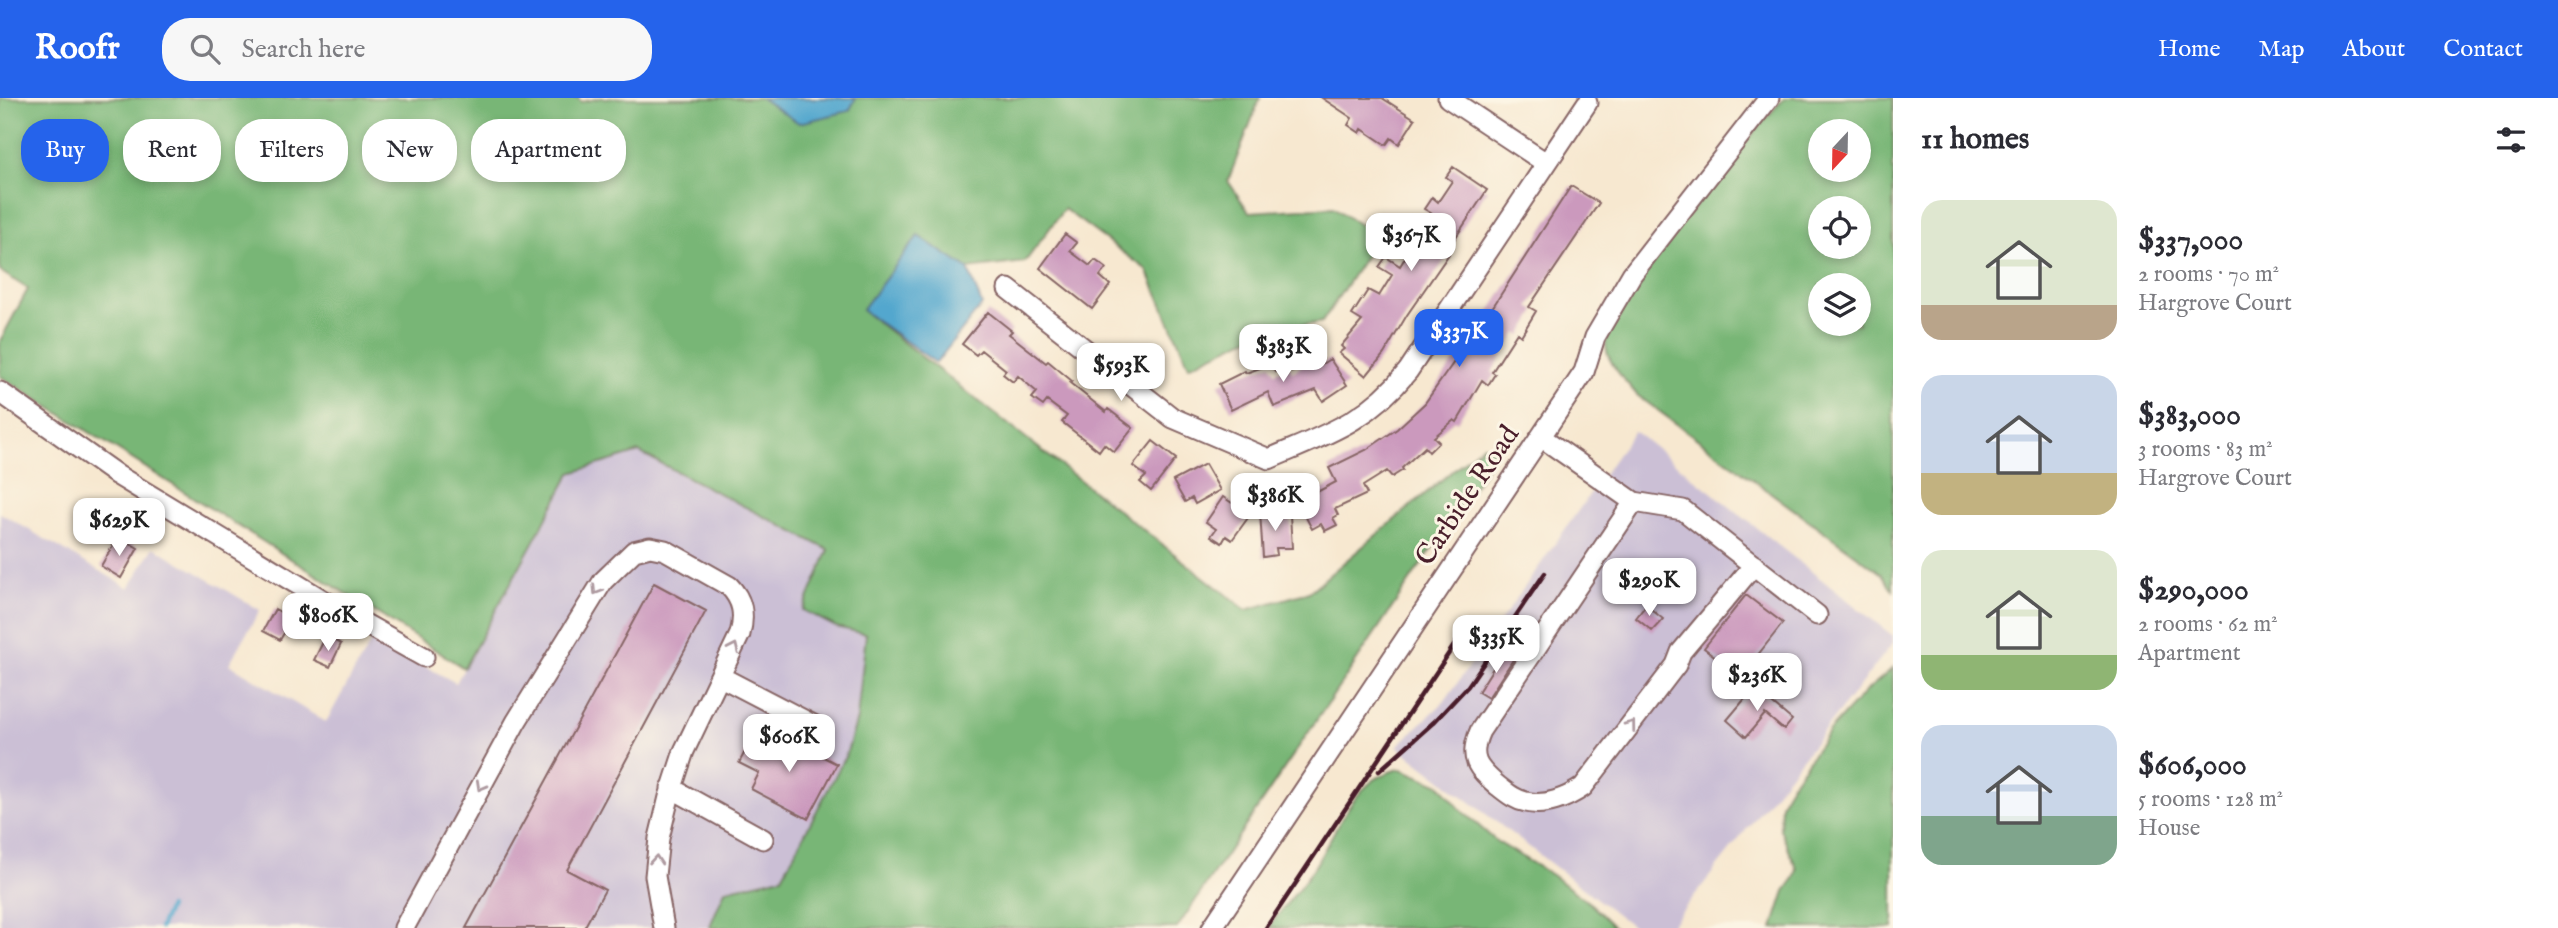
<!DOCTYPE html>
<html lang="en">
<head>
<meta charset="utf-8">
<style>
  body { margin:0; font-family:"IM FELL English",serif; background:#f7f7f7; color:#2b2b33; height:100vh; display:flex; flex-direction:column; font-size:26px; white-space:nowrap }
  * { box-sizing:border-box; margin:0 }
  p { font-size:23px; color:#7c7c81 }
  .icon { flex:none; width:38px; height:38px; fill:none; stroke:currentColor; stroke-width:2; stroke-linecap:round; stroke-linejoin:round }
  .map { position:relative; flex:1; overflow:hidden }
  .panel { display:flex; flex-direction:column; background:#fff; width:665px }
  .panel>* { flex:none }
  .top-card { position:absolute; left:21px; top:21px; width:665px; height:63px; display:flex; gap:14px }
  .needle { width:46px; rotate:202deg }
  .tools { position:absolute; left:1808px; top:21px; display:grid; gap:14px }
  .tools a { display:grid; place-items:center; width:63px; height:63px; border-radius:50%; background:#fff; box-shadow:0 4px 10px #0003; font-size:35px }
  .price { position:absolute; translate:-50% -60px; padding:0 16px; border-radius:14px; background:#fff; color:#222; font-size:23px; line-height:46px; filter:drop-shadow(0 2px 4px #0008) }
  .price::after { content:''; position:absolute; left:50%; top:42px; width:21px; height:16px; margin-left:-10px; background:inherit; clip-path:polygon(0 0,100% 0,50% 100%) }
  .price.on { background:#2563eb; color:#fff }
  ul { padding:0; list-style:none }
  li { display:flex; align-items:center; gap:21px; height:175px; padding:0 28px }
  li span { display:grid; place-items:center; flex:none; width:196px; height:140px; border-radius:21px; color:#555 }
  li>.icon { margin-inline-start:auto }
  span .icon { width:84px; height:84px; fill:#fffc; stroke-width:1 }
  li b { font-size:30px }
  h2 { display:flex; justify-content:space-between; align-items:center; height:84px; padding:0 28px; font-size:30px }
  .pill { padding:0 24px; border-radius:28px; background:#fff; box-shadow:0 4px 10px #0003; font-size:24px; line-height:63px }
  .pill.on { background:#2563eb; color:#fff }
  header { display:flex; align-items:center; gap:42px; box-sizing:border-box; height:98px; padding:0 35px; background:#2563eb; color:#fff }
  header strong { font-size:33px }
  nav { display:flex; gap:38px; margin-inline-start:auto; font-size:24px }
  .search { width:490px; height:63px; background:#f7f7f7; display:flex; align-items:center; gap:18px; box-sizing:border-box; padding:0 24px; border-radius:28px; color:#7c7c81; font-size:26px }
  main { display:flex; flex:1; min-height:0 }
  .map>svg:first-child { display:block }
</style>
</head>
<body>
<header>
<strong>Roofr</strong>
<div class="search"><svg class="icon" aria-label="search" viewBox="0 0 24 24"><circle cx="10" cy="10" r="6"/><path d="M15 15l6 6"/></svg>Search here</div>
<nav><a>Home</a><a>Map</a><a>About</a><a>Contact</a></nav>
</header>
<main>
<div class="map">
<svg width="1893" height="830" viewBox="0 0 1893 830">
  <rect width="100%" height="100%" fill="#fcf5e5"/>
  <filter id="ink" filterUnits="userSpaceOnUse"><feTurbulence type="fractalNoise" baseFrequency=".0143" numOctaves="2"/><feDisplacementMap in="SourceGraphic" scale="14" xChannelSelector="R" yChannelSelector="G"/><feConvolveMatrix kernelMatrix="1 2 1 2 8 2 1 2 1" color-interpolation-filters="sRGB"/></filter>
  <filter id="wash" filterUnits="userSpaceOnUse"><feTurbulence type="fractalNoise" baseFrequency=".00686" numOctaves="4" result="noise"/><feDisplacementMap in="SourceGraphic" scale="28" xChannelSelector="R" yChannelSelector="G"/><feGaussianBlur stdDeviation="1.57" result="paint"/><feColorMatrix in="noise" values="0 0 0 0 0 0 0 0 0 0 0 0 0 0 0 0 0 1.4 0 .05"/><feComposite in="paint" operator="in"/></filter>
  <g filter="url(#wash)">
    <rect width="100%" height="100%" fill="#f7e8d0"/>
    <!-- industrial -->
    <path fill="#cbbfd5" d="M1634,333l259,205v7l-224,285h-34l-238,-182 47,-44z
      M639,354l191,98 6,77 30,7 -9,85 -11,36 -64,122 -57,13 -15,36 1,2h-711v-415l129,75 25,-41 106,63 -31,54 97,58 47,-84 83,45 115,-210z"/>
    <!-- forest -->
    <path fill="#78b676" stroke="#616a50" stroke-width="2" fill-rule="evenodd" d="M0,0h578l3,4 20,-4h160l38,25 50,-12 7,-13h404l-32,83 21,31 84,-5 45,30 -56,85 -65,12 -68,32 -42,-96 -83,-61 -39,53 -57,7 -50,-33 -56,74 384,300 63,-18 174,-147 13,8 -319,475h-466l-1,-2 15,-36 57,-13 64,-122 11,-36 9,-85 -30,-7 -33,-17 26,-60 -190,-98 -68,21 -107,195 -464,-292v-35l28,-52 -28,-18z
      M1784,0h109v492l-11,-16 -245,-179c-11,-14 -34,-35 -31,-55 4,-30 47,-80 66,-104 36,-47 72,-94 112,-138zM1820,33h38v39h-38zM1820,110h38v39h-38zM1820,187h38v39h-38z
      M1893,570v260h-120l12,-37 10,-14 2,-8 -17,-40 1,-25 7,-15 42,-59 34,-37z
      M1402,671l38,16 21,25 35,31 56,34 40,30 23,23h-346c14,-22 32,-40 46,-62 22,-35 40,-91 87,-97z"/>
    <!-- water -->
    <path fill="#52a7ce" stroke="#4e637c" stroke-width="2" d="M761,0h95l-7,13 -50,12z
      M918,138l50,33 14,36 -46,58 -74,-53z"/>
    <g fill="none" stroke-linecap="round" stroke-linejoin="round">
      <!-- stream -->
      <path stroke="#52a7ce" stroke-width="4.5" d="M160,830l9,-21"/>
    </g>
    <g id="blocks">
      <!-- building -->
      <path fill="#cb99bd" d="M1322,0h60l33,21 -16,25 -8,-6 -5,7 -24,-16 -2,4 -12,-8 4,-7z
        M1453,69l34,23 -41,62 3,2 -42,61 -23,39 -18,22 -27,-23 5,-4 -3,-3 21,-25 -10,-6 16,-25 11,6 13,-21 -13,-8 7,-10 14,9 13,-21 -6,-4 7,-10 4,2 13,-20 -7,-4 8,-12 6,5 14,-21 -6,-4z
        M1571,88l28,17 -70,104 7,4 -15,25 -4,-3 -25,39 3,2 -7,11 -6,-5 -25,42 -3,-2 -20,17 5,5 -10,10 -4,-5 -23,21 1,2 -11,7 -5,-6 -24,15 4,8 -32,15 3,6 -5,3 4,7 -12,6 -4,-7 -9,5 -14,-27 38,-20 -7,-14 37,-18 31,-21 28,-26 36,-51 2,1z
        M1065,136l12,9 -7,8 20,15 5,-6 11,8 -6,8 10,9 -18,24 -52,-41z
        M988,214l24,19 -3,3 37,29 2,-2 24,20 -2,2 36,29 2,-3 25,19 -19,24 -10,-8 -5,7 -37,-29 5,-6 -20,-15 -4,5 -11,-8 5,-6 -19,-16 -5,6 -10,-8 3,-4 -25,-20 -5,5 -14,-11z
        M1312,261l5,8 13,-8 17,26 -24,16 -7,-11 -42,17 -6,-15 -37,18 -12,-26 26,-13 1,2 25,-9 4,8 15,-6 2,6z
        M1153,343l23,18 -25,32 -11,-9 6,-6 -13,-10z
        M1205,366l15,26 -25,14 -3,-6 -7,4 -12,-21z
        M1223,399l27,18 -18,25 -6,-4 -4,7 -11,-7 5,-7 -10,-7z
        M1273,413v5l17,-1 2,33h-16l1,7 -14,2 -3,-45z
        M116,442l8,4 2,-3 12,7 -17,30 -20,-12z
        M654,485l52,28 -139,259 38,20 -21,38h-118z
        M1746,497l37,28 -42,53 -37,-28z
        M1646,507l17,14 -11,12 -16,-13z
        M275,511l12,7 -1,3 5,2 -11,19 -17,-9z
        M329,540l12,6 -11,23 -16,-7 9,-18 3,2z
        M1504,553l10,7 -26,40 -10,-6z
        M1754,590l38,32 -8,10 -19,-16 -19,23 -19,-17z
        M783,638l54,28 -29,55 -57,-30 8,-16 -20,-10 12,-23 23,12z"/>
    </g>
  </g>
  <g filter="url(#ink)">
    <use href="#blocks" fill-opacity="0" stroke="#876565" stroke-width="2"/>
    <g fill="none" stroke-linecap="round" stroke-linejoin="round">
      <defs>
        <path id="minor" d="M1448,0l98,65
          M1008,191l165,129 96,41c58,-25 98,-37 139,-88l179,-268
          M0,294l117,83 216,131 91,51
          M1541,339l93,65 49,8 134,105
          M1634,404l-154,229c-12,27 -3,37 18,55 9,7 17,14 28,16 19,5 41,-4 57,-15l93,-122 5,-13 73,-87
          M721,579l98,51
          M671,690l92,51
          M404,830l112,-206 87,-141 31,-30 16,-4 15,3 64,36c14,14 16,29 11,48l-56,117 -15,46 -10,41 -4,38 9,52
          M1212,830l372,-556 11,-35 37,-63 137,-176"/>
      </defs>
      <!-- minor casing -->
      <use href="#minor" stroke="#876565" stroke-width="23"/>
      <!-- minor -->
      <use href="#minor" stroke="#fff" stroke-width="19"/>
      <!-- rail -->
      <path stroke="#4a1f2b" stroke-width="4.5" d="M1379,673l56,-50 33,-35 77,-113
        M1266,830l191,-287"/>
    </g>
    <!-- one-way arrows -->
    <defs><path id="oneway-chevron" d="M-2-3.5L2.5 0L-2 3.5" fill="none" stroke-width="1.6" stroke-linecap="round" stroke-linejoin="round" transform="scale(1.75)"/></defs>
    <g stroke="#ae9aa0">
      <use href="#oneway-chevron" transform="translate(597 492) rotate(122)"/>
      <use href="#oneway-chevron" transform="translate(734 550) rotate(-65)"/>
      <use href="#oneway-chevron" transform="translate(1631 627) rotate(-53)"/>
      <use href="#oneway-chevron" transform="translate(481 688) rotate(119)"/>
      <use href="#oneway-chevron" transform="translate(656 762) rotate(-85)"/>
    </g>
  </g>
  <g text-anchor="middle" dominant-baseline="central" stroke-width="6" stroke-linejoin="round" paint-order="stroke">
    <!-- street labels -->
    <g font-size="28" fill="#4a1f2b" stroke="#fcf5e5">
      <text transform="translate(1468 398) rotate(-56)">Carbide Road</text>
    </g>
  </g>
</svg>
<div class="tools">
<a><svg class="needle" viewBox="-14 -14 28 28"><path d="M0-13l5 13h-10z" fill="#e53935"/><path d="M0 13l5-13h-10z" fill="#7c7c81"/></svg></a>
<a><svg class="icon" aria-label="locate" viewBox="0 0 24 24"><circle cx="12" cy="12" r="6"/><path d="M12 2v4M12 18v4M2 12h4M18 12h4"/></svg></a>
<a><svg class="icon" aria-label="layers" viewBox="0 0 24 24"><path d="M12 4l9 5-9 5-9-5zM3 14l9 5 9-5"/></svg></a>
</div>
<b class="price" style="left:1411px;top:175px">$367K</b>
<b class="price on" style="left:1459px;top:271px">$337K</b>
<b class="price" style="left:1283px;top:286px">$383K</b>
<b class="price" style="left:1121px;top:305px">$593K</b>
<b class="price" style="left:1275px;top:435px">$386K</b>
<b class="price" style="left:119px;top:460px">$629K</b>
<b class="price" style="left:1649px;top:520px">$290K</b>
<b class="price" style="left:328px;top:555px">$806K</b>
<b class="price" style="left:1496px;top:577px">$335K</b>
<b class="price" style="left:1757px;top:615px">$236K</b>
<b class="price" style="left:789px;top:676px">$606K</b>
<div class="top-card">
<a class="pill on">Buy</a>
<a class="pill">Rent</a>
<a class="pill">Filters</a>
<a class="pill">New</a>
<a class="pill">Apartment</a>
</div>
</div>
<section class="panel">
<h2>11 homes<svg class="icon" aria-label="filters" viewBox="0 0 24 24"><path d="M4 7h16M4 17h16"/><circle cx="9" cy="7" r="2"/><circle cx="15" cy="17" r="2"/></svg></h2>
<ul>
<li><span style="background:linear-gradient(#dfe7d0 75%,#b9a48a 0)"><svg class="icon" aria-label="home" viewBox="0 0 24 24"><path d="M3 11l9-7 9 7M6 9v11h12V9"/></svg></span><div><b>$337,000</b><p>2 rooms · 70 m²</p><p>Hargrove Court</p></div></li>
<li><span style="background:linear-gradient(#c9d6e8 70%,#c2b280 0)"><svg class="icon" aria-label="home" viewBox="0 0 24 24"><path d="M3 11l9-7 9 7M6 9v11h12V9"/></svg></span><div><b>$383,000</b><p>3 rooms · 83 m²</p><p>Hargrove Court</p></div></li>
<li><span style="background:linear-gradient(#dfe7d0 75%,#8fb573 0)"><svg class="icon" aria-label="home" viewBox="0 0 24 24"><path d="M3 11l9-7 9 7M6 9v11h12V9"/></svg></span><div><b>$290,000</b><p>2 rooms · 62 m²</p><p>Apartment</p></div></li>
<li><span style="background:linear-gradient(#c9d6e8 65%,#7fa58c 0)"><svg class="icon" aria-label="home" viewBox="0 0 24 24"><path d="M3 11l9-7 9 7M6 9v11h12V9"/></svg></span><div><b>$606,000</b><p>5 rooms · 128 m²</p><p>House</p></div></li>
</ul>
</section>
</main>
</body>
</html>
